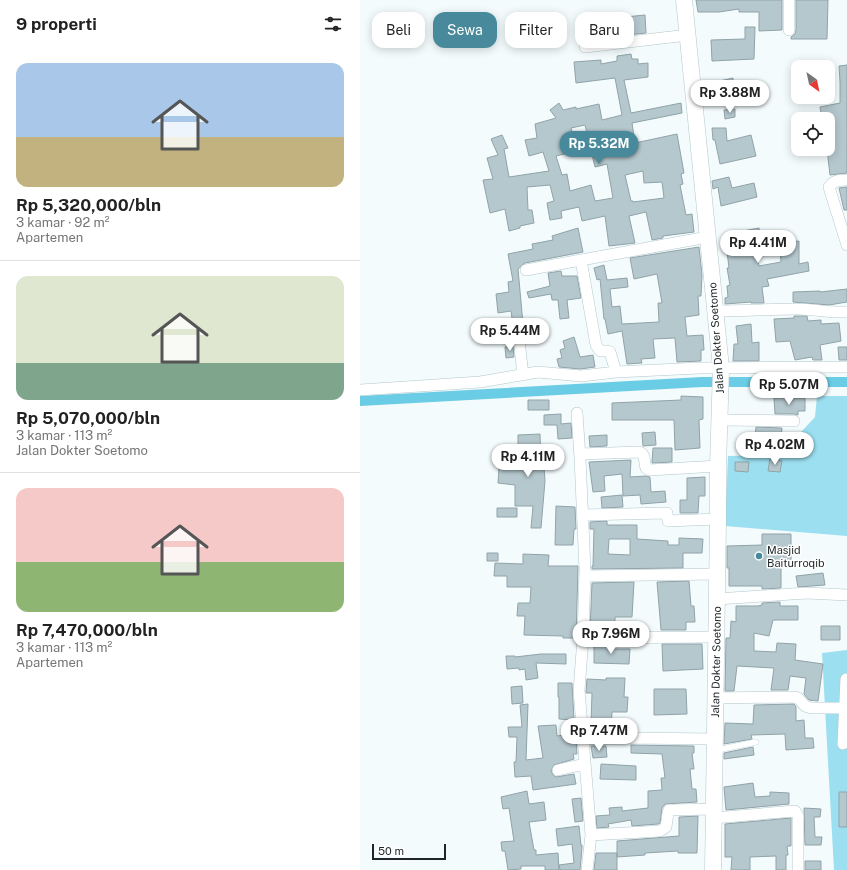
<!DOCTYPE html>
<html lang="id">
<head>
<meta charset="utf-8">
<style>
  body { margin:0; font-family:"Public Sans",sans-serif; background:#f2f2f2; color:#222; height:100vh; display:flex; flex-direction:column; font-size:15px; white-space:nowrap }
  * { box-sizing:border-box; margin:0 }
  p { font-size:13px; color:#767676 }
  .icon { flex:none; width:22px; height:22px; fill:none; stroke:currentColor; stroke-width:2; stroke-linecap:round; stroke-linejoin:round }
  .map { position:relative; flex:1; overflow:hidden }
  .side { display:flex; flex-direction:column; background:#fff; width:360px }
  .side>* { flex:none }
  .hud { position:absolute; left:12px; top:12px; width:380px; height:36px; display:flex; gap:8px }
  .needle { width:26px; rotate:147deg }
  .controls { position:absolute; left:431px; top:60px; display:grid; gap:8px }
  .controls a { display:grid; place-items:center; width:44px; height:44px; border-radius:8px; background:#fff; box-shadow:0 2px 10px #0003; font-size:20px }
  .scale { position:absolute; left:12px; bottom:10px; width:74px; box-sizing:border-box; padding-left:4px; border:2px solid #1f2628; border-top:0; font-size:11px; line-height:14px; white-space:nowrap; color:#1f2628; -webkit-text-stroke:3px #fff; paint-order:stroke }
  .price { position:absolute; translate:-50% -34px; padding:0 9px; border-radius:14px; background:#fff; color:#222; font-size:13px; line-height:26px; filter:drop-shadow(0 1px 2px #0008) }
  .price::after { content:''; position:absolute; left:50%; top:24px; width:12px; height:9px; margin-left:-6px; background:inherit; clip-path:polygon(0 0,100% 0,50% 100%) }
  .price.on { background:#488a9b; color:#fff }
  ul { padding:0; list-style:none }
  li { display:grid; align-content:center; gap:8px; height:212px; padding:0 16px }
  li+li { border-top:1px solid #e0e0e0 }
  li span { display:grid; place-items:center; height:124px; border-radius:12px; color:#555 }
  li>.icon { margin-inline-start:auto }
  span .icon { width:72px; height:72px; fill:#fffc; stroke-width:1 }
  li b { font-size:17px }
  h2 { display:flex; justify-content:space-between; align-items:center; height:48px; padding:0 16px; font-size:17px }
  .chip { padding:0 14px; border-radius:12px; background:#fff; box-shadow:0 2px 10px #0003; font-size:14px; line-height:36px }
  .chip.on { background:#488a9b; color:#fff }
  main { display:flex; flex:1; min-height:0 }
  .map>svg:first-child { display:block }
</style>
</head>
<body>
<main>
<section class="side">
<h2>9 properti<svg class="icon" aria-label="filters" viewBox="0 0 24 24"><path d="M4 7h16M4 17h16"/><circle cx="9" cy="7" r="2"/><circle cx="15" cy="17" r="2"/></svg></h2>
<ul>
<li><span style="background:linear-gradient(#a9c7e8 60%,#c2b280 0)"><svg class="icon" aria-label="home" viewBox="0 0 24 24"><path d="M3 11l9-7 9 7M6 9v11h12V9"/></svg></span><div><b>Rp 5,320,000/bln</b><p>3 kamar · 92 m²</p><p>Apartemen</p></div></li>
<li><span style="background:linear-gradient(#dfe7d0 70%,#7fa58c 0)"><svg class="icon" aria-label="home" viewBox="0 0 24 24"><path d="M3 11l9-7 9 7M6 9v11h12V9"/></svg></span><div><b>Rp 5,070,000/bln</b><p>3 kamar · 113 m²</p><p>Jalan Dokter Soetomo</p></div></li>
<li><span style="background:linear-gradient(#f6c9c9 60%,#8fb573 0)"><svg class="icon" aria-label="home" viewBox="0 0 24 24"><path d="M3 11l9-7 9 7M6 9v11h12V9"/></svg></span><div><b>Rp 7,470,000/bln</b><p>3 kamar · 113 m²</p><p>Apartemen</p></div></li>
</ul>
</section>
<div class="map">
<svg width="487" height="870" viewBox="0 0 487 870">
  <rect width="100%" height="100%" fill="#f3fbfd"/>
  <!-- green -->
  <path fill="#9cdff1" d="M457,396h30v140l-122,-10 3,-70 52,-1 35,-38z
    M487,644v226h-13l-12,-217 25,-3z"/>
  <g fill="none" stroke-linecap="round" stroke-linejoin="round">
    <!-- canal -->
    <path stroke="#6acce5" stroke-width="10" d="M0,401l342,-19h145"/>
  </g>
  <!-- building -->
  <path fill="#b5c8ce" stroke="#90a3a8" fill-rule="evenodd" d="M336,0h86v30l-23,1v-19h-20v-3l-20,3h-21z
    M436,0h32l-1,39h-36v-2l4,-3 1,-4z
    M285,15l1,18 -39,4 -2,-18z
    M385,27h10l-1,32 -42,2 -1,-21 34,-1z
    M271,54l1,5h6v5l10,-1v14l-24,3 7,33 50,-10 1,10 -50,10 3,20 42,-9 7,39 -3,1 2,10 -3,1 6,30 6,-1 2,18 -31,4v2l-11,2 -6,-28 -17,4 6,27 -26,3 -4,-30 -23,5 -3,-14 -18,4 1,7 -12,2 -3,-17 7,-2 -4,-16 -23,2 1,23h4l2,13 -14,3v2l-11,3 -4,-22 -15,4 -7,-33 10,-1 -6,-21 11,-3 -7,-16 11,-4 6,13 -4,1 5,28 40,-6 -6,-19 -14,4 -4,-16 12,-2 -2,-14 21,-6 -6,-8 9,-7 4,7 13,-3v2l23,-5 3,16 20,-5 -7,-37 -39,5 -2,-21 27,-2v4l16,-3v-5zM225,125l10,42 12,-3 6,34 -18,3 -4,-16 -21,6 -3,-17 -5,1 -6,-19 20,-5 -5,-23zM283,171l1,12 18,-1 2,16 -31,4v-1h-2l-6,-26z
    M487,65v108l-17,2 -3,-26 1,-30h-6l-2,-12 20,-4v-21l-1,-16z
    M373,78l1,15 -17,2 -2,-13z
    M375,109v8l-10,2 -1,-9z
    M352,128h14l1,13 24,-6 5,21 -36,8 -5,-24h-2z
    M369,177l3,11 22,-5 3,14 -36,9 -3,-19 -5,2 -1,-8z
    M487,187v23h-3l-5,-22z
    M218,228l5,24 -58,11 -7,6 5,55 -10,1 -2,-14 -13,2 -2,-19 13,-2 -1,-10 5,-1 -5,-27 25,-5 -1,-5 21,-4 -1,-4z
    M399,228l2,11 21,-2v6l17,-2v23l9,-2 1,9 -42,8 2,7 -7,1 2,16h-13v-1l-26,2v-6l3,-1 -1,-11 3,-1 -3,-17h2l-3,-25 3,-1 -2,-8zM420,247l1,15 -22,4 -3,-16z
    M339,247l3,28 -1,21h-3l1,19 -14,2 2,19 16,-1 1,15h-3v11l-24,1 -2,-24 -22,1 2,19 -14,1 1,4 -15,1 -5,-33 -14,3 -3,-15h-1l-4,-40 -3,1 -3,-12 10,-3 3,15 20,-2 1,9 -18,2 2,18 8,-1 2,18 37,-2 -1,-19h4l-5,-29 -23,5 -4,-21z
    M201,271l1,5h15l4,22 -14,2 2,18 -9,1 -2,-19h-6l-1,-6 -22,4 -2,-6 23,-6 -2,-13z
    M487,289v13l-18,3 -36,-3v-10l27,-1v1z
    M434,316h13l1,5 13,-1v4l18,-1 2,18 -21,4 2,15h-9l-1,-3 -17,3 -5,-19 -14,1 -2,-23 20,-1z
    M391,324l1,19 7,-1v19h-26l1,-17h4l-2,-18z
    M214,337l6,20 13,-2 2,12 -15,2 -21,-2 -2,-8 5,-1 -2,-8 5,-2 -2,-7z
    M153,346l1,11 -8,1 -1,-11z
    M478,347h9v13h-8z
    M321,396l22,1v22l-4,1 1,28 -25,2 -1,-30h-62v-17l69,-3z
    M414,398h31v13h-7v4l-4,-1h-19z
    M168,400h21v10h-21z
    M201,414v10l10,-1 1,15 -14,1 -1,-14h-13v-10z
    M396,427l26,1 -1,11 -26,-1z
    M295,432l1,13 -13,1 -1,-13z
    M180,434l1,34h3l1,13 -4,47h-10l2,-22h-18v-21l-17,-2 1,-15 22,2v-25h-3v-10z
    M247,435v11l-17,1 -1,-11z
    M293,448h19v14l-20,1z
    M410,459l12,2 -2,11 -12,-1z
    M271,460l-1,17 16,-1 4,1 1,15 14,-1 1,11 -25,2 -1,-9 -17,1 -1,-22 -18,2 1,15 -12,1 -4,-30z
    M375,462h14l-1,10 -13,-1z
    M345,477v19h-6l-1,17h-18v-13h7v-22z
    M262,495l1,12 -21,1 -1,-11z
    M196,506l19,1 1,22h-2l-1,16h-18z
    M137,508h20v9h-20z
    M247,521v4h30v14l31,2v4h11v-7l24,1 -1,14h-19v15l-91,1v-3h1l1,-37h-4v-7zM249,539h21v16l-22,-1z
    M402,534h29v33h-10v21l-19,1v-3h-33v-18h-2v-22l35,-1z
    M127,553h11v8h-11z
    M163,554l26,1 -1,11h30l-2,72h-13v-2l-39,-1 1,-19h-8l1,-13h12l1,-16h-24v-11h-13l1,-13 28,1z
    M463,573l2,12 -27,2 -2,-11z
    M329,581l2,25h3l1,16h-9v8h-25l-4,-48z
    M274,582l-2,35h-17v14h-25l2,-48z
    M420,602v4h18v14h-25l-4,16 -15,-3v18l22,1 1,-9 19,1 -1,16 28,4 -5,37 -9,-1 -5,-6 2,-16 -16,-2 -2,14h-17l3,-22 -37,-2 -3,25h-9l1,-53h4l1,-17 5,1v-16h22l4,-1v-2z
    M461,626h19v14h-19z
    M302,644h40l1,25 -40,2z
    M234,645h20v4h16l-1,15 -35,-1z
    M181,654h25v10l-30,-1 2,15 -12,2 -1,-11 -6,1v-2l-12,1 -1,-13h9v1z
    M246,678h19l-1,19h4l-1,15h-15l-1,19 -22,1v-8h2l1,-31h-6l1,-14 19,1z
    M198,683h14l2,37 -15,-1v-22h-1z
    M162,686l1,17 -11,1 -1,-17z
    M294,689h32l1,25 -33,1z
    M168,704l-2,56 17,-2 -5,-32 18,-1 1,11 15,-2 -1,-9h4l2,29h-4l1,5 -20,6 -3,6 2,4 3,2 18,-3 2,10 -43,6 -2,-14 -16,1 -1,-15h2l1,-25h-8l-1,-10h14l-2,-22z
    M434,704l2,3v14l8,-1 1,18h8l1,10 -28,2 -1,-16 -34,1 1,4 -28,5 1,-21 28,1 1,-19z
    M271,745l63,1v7h-2l2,16h-4l2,20h4l1,13 -32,2 -3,4 -2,15 -2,1 -26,2 -1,-6 -23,4 1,3 -12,1 -1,-12 14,-1 -1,-7 13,-1v4l26,-3v-17l14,-1 -1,-12h4l-3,-24 -31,-1z
    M231,746h15l1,11 -14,1z
    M393,747l1,8 -30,4v-6z
    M241,764l35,2v14l-36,-1z
    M393,783l2,14 15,-1v-4l19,1v11l-63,6 -2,-23z
    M167,791l2,13 15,-2 2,18 -17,2 5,28h2v5l22,-2 1,17h-14v-4h-24v3l-13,1 -3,-19h-3l-1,-9 13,-1 -5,-33 -6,1 -2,-12z
    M479,792h8v35h-8z
    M221,798l2,23 -8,1 -3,-23z
    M444,808l17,1 -1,8h-6l1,20h7l-1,8h-16z
    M338,816l-1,37h-19v-2l-33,2v2l-28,2v-16l62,-5v-19z
    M431,818v28h-4l1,9h-2v15h-10v-14l-26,1v13h-19l1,-13h-7v-33z
    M219,826l2,19h1v3l-2,22h-20l-1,-5 15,-2 -2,-19 -14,2 -2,-17z
    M236,853h21v17h-23z
    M445,861h16v9h-16z"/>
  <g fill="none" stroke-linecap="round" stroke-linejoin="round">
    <defs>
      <path id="lane" d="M357,750l39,-8"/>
      <path id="street" d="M429,0v30
        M225,47l103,-12
        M487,180c-7,0 -13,0 -18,7l18,58
        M221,260l15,85 4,6h8l2,1 6,20
        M166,270l182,-33
        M355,311c28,0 55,-2 83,-2 17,0 32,4 49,3
        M159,340l4,35
        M0,390l120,-8 58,-10 43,4 35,-4 83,-4 148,-1
        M217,413l3,45 5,112 -2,68 -4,52 12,145 -4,35
        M360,420l74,1
        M220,454l59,-2c7,2 5,10 7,16l4,2 68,-4
        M223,515l82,-2h2l1,8 50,-2
        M225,576l132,-2
        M357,599l90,-6 40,2
        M223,638l133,-1
        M355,698l78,-1 5,1 7,8 6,2h34
        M223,739l47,-1 85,1
        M483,744l3,-65
        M198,770l27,-6
        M354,818l81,-7 3,5v54
        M231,835l69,-4 6,-4 2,-14 1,-3 45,-1"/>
      <path id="secondary" d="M324,0l37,368 -3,98v53l-5,351"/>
    </defs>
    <!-- lane casing -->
    <use href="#lane" stroke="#b3c7cc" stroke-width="6"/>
    <!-- street casing -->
    <use href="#street" stroke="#b3c7cc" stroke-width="12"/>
    <!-- secondary casing -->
    <use href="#secondary" stroke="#b3c7cc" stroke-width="17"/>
    <!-- lane -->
    <use href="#lane" stroke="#fff" stroke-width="5.5"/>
    <!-- street -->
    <use href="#street" stroke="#fff" stroke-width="11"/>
    <!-- secondary -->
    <use href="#secondary" stroke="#fff" stroke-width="16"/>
  </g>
  <!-- markers -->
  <circle fill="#488a9b" stroke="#fff" stroke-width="1.5" cx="399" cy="556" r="4"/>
  <g text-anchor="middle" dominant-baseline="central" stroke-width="3" stroke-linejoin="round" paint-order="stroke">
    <!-- street labels -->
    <g font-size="11" fill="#1f2628" stroke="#fff">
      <text transform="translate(356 338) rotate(-94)">Jalan Dokter Soetomo</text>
      <text transform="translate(356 662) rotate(-89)">Jalan Dokter Soetomo</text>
    </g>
    <!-- poi labels -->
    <g font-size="11" fill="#1f2628" stroke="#fff" text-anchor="start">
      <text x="407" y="550">Masjid<tspan x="407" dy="13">Baiturroqib</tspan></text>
    </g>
  </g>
</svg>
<div class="controls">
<a><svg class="needle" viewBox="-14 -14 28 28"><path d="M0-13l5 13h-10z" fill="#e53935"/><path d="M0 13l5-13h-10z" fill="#767676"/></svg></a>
<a><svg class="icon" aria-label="locate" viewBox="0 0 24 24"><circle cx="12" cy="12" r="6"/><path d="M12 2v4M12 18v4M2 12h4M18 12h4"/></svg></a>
</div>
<div class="scale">50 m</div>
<b class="price" style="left:370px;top:114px">Rp 3.88M</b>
<b class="price on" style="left:239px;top:165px">Rp 5.32M</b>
<b class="price" style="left:398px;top:264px">Rp 4.41M</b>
<b class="price" style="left:150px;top:352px">Rp 5.44M</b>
<b class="price" style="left:429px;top:406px">Rp 5.07M</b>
<b class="price" style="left:415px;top:466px">Rp 4.02M</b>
<b class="price" style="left:168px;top:478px">Rp 4.11M</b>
<b class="price" style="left:251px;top:655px">Rp 7.96M</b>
<b class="price" style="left:239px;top:752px">Rp 7.47M</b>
<div class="hud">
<a class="chip">Beli</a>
<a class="chip on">Sewa</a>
<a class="chip">Filter</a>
<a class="chip">Baru</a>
</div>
</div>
</main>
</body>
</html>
